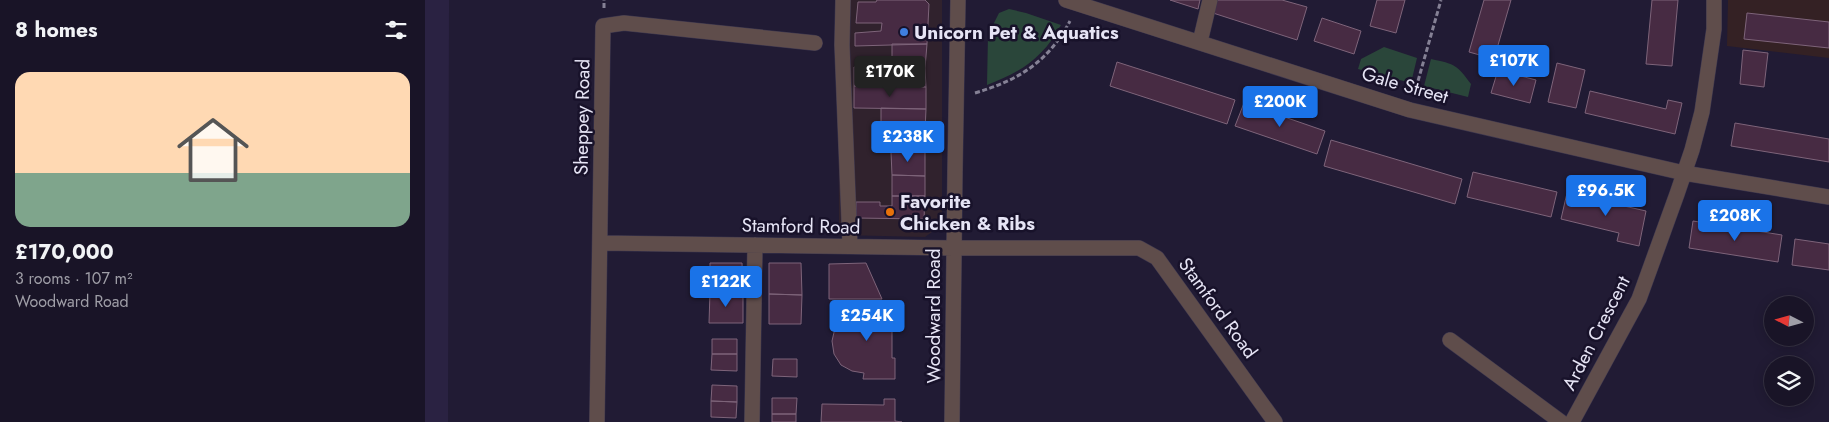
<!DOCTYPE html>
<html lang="en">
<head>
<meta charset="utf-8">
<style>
  body { margin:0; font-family:Jost,sans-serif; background:#221d2f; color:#f1f3f6; height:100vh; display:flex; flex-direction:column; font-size:19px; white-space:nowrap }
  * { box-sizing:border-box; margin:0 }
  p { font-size:16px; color:#9f9ea7 }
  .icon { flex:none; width:28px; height:28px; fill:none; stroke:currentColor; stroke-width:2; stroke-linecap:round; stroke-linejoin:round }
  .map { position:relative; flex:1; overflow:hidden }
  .panel { display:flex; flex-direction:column; background:#191427; width:425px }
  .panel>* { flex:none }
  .needle { width:32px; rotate:276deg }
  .controls { position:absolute; left:1339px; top:296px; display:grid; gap:10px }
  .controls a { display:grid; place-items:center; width:50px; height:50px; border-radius:50%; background:#191427; box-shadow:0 2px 12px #0003,0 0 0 1px #373344; font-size:25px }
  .price { position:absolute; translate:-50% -42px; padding:0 11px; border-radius:5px; background:#1a73e8; color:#fff; font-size:16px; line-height:32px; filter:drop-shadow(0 1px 2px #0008) }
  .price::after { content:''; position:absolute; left:50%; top:30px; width:15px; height:11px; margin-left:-8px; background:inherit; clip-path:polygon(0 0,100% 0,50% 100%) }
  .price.on { background:#222; color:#fff }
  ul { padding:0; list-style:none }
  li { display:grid; align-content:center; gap:10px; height:265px; padding:0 15px }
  li span { display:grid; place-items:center; height:155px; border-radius:15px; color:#555 }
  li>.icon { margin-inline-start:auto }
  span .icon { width:90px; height:90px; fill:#fffc; stroke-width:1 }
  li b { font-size:21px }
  h2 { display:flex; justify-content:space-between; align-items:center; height:60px; padding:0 15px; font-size:21px }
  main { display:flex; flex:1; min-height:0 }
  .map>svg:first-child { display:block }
</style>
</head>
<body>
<main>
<section class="panel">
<h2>8 homes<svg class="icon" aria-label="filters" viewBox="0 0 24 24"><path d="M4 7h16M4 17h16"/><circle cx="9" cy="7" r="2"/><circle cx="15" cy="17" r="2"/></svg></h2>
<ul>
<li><span style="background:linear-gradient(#ffd9b3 65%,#7fa58c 0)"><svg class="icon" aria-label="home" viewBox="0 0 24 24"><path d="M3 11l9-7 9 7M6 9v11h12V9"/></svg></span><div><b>£170,000</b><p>3 rooms · 107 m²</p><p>Woodward Road</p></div></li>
</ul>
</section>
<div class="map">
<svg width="1404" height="422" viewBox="0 0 1404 422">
  <rect width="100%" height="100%" fill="#211b34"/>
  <!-- commercial -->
  <path fill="#30222d" d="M413,0h104v216l-6,13 -11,8 -86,-2z"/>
  <!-- built -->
  <path fill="#2a2242" d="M0,0h24l-1,422h-23z"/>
  <!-- education -->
  <path fill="#342124" d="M1303,0h101v58l-102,-12z"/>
  <!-- green -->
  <path fill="#2a463a" d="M584,9l17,4 35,12c-18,33 -40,47 -74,60l1,-50 11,-22z
    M959,47l33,11 -6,25 -53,-14 3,-10z
    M1006,59c24,5 26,6 40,25l-3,13 -44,-11z"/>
  <!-- building -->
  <path fill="#472b43" stroke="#7e647a" d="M452,0h48l4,4 -2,40 -72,2v-13l26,-2 1,-8h-26l2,-21h18z
    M745,0h30l-2,9z
    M792,0h65l25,7 -10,33 -84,-27z
    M952,0h28l-9,33 -26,-7z
    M1059,0h27l-17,59 -25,-7z
    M1227,0h26l-6,66 -26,-2z
    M1322,13l82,9v26l-85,-9z
    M897,18l39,13 -7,23 -40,-13z
    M467,44h35l-2,24h-33z
    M1318,50l25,3 -4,34 -24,-3z
    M692,62l118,38 -8,24 -117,-38z
    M1132,63l28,7 -9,38 -28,-6z
    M429,67l71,1 1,19 -72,-1z
    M1073,70l38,10 -6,23 -39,-10z
    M429,86l72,1v22l-72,-1z
    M1165,91l76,18 2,-9 14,3 -7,31 -90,-21z
    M819,103l81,28 -8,23 -82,-28z
    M456,108l45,1 -1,22h-44z
    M1310,123l94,16v23l-98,-16z
    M466,131h34v20l-34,1z
    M906,140l131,39 -7,25 -131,-38z
    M500,151v25l-33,-1 -1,-23z
    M1048,172l84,20 -6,25 -84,-20z
    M467,175l33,1v20h-33z
    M1142,193l79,18 -7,35 -22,-5 2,-8 -58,-14z
    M467,196h33l-1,23 -68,-1v-16h24v4h12z
    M1268,221l89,14 -4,27 -89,-14z
    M1370,239l34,5v26l-37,-5z
    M285,263h32l1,29h-33z
    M344,263h32l1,32 -33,-1z
    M441,263l16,36h-53v-35z
    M285,292h33v31h-34z
    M344,294l33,1 -1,29h-32z
    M439,306h32l-1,22h-3v30h3v21h-32l1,-6 -12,-2 -11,-6 -7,-11 -2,-13 3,-13 6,-10 12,-6 11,-2z
    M287,339h25v15h-25z
    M287,354h25v17l-26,-1z
    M348,359h24v18l-25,-1z
    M287,385l25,1v16l-26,-1z
    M347,398h25l-1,16h-24z
    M459,399h11v22l7,1h-81l1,-18 62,1z
    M286,401l26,1 -1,16 -25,-1z
    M347,414h24v8h-24z"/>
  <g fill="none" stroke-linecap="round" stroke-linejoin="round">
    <defs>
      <path id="minor" d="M418,0l-1,45 8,201
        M641,0l344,110 274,63 145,24
        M775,42l10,-42
        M175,243l354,5h185l18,10 118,164
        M1025,340l111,82
        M172,422l6,-396 21,-3 191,20
        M327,422l3,-177
        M527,422l3,-251 3,-171
        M1147,422l67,-123 38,-105 15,-44 10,-38 12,-83v-29"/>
    </defs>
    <!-- minor casing -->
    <use href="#minor" stroke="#3d374f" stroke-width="16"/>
    <!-- path -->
    <path stroke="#858195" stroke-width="3" stroke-dasharray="5 2.5" stroke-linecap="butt" d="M179,8v-8
      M991,88l25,-88
      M550,93c44,-13 73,-31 95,-72"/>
    <!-- minor -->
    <use href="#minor" stroke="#5f4d4b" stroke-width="15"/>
  </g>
  <!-- markers -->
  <circle fill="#3f7fe0" stroke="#18122a" stroke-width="2" cx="479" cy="32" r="5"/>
  <circle fill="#e8710a" stroke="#18122a" stroke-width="2" cx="465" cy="212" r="5"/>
  <g text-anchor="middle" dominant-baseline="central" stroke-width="5" stroke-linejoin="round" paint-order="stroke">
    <!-- poi labels -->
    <g font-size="19" font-weight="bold" fill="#e6e4f5" stroke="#18122a" text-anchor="start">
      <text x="489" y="32">Unicorn Pet &amp; Aquatics</text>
      <text x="475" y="201">Favorite<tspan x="475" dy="22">Chicken &amp; Ribs</tspan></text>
    </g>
    <!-- street labels -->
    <g font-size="19" fill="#e6e4f5" stroke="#18122a">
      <text transform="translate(980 85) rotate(16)">Gale Street</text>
      <text transform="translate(157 117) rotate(-89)">Sheppey Road</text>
      <text transform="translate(376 226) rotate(1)">Stamford Road</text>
      <text transform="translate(793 308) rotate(54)">Stamford Road</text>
      <text transform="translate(508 316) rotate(-90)">Woodward Road</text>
      <text transform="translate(1171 333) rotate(-63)">Arden Crescent</text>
    </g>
  </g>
</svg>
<div class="controls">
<a><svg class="needle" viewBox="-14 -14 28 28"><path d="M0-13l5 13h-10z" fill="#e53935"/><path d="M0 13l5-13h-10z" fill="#9f9ea7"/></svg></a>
<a><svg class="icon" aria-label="layers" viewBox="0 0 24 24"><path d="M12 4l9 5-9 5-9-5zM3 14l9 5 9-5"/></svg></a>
</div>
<b class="price" style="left:1089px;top:87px">£107K</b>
<b class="price on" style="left:465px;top:98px">£170K</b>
<b class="price" style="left:855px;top:128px">£200K</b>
<b class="price" style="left:483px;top:163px">£238K</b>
<b class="price" style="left:1181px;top:217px">£96.5K</b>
<b class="price" style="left:1310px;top:242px">£208K</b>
<b class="price" style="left:301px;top:308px">£122K</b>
<b class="price" style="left:442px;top:342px">£254K</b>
</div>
</main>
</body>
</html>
